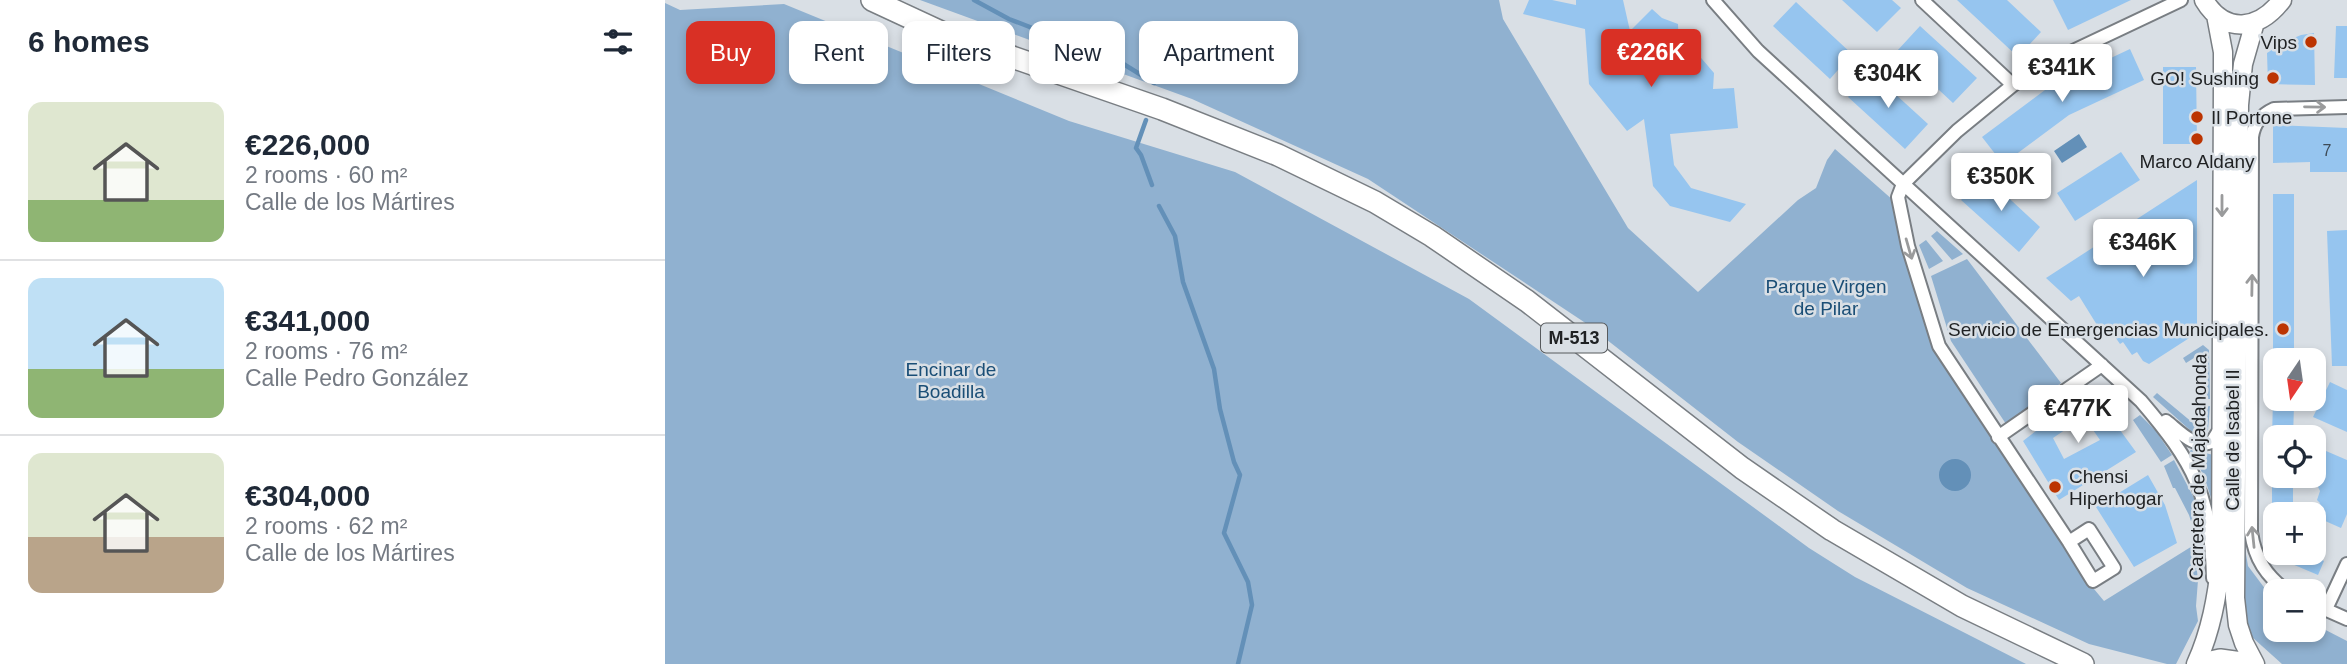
<!DOCTYPE html>
<html lang="en">
<head>
<meta charset="utf-8">
<style>
  body { margin:0; font-family:Helvetica,sans-serif; background:#f2f2f3; color:#1f2937; height:100vh; display:flex; flex-direction:column; font-size:26px; white-space:nowrap }
  * { box-sizing:border-box; margin:0 }
  p { font-size:23px; color:#747a83 }
  .icon { flex:none; width:38px; height:38px; fill:none; stroke:currentColor; stroke-width:2; stroke-linecap:round; stroke-linejoin:round }
  .map { position:relative; flex:1; overflow:hidden }
  .details { display:flex; flex-direction:column; background:#fff; width:665px }
  .details>* { flex:none }
  .banner { position:absolute; left:21px; top:21px; width:665px; height:63px; display:flex; gap:14px }
  .needle { width:46px; rotate:193deg }
  .tools { position:absolute; left:1598px; top:348px; display:grid; gap:14px }
  .tools a { display:grid; place-items:center; width:63px; height:63px; border-radius:14px; background:#fff; box-shadow:0 4px 10px #0003; font-size:35px }
  .price { position:absolute; translate:-50% -60px; padding:0 16px; border-radius:7px; background:#fff; color:#222; font-size:23px; line-height:46px; filter:drop-shadow(0 2px 4px #0008) }
  .price::after { content:''; position:absolute; left:50%; top:42px; width:21px; height:16px; margin-left:-10px; background:inherit; clip-path:polygon(0 0,100% 0,50% 100%) }
  .price.active { background:#d93025; color:#fff }
  ul { padding:0; list-style:none }
  li { display:flex; align-items:center; gap:21px; height:175px; padding:0 28px }
  li+li { border-top:2px solid #e0e1e3 }
  li span { display:grid; place-items:center; flex:none; width:196px; height:140px; border-radius:14px; color:#555 }
  li>.icon { margin-inline-start:auto }
  span .icon { width:84px; height:84px; fill:#fffc; stroke-width:1 }
  li b { font-size:30px }
  h2 { display:flex; justify-content:space-between; align-items:center; height:84px; padding:0 28px; font-size:30px }
  .chip { padding:0 24px; border-radius:14px; background:#fff; box-shadow:0 4px 10px #0003; font-size:24px; line-height:63px }
  .chip.active { background:#d93025; color:#fff }
  main { display:flex; flex:1; min-height:0 }
  .map>svg:first-child { display:block }
</style>
</head>
<body>
<main>
<section class="details">
<h2>6 homes<svg class="icon" aria-label="filters" viewBox="0 0 24 24"><path d="M4 7h16M4 17h16"/><circle cx="9" cy="7" r="2"/><circle cx="15" cy="17" r="2"/></svg></h2>
<ul>
<li><span style="background:linear-gradient(#dfe7d0 70%,#8fb573 0)"><svg class="icon" aria-label="home" viewBox="0 0 24 24"><path d="M3 11l9-7 9 7M6 9v11h12V9"/></svg></span><div><b>€226,000</b><p>2 rooms · 60 m²</p><p>Calle de los Mártires</p></div></li>
<li><span style="background:linear-gradient(#bfe0f5 65%,#8fb573 0)"><svg class="icon" aria-label="home" viewBox="0 0 24 24"><path d="M3 11l9-7 9 7M6 9v11h12V9"/></svg></span><div><b>€341,000</b><p>2 rooms · 76 m²</p><p>Calle Pedro González</p></div></li>
<li><span style="background:linear-gradient(#dfe7d0 60%,#b9a48a 0)"><svg class="icon" aria-label="home" viewBox="0 0 24 24"><path d="M3 11l9-7 9 7M6 9v11h12V9"/></svg></span><div><b>€304,000</b><p>2 rooms · 62 m²</p><p>Calle de los Mártires</p></div></li>
</ul>
</section>
<div class="map">
<svg width="1682" height="664" viewBox="0 0 1682 664">
  <rect width="100%" height="100%" fill="#d9dfe5"/>
  <!-- green -->
  <path fill="#90b1d0" d="M255,0h579l4,19 125,209 70,64 100,-92 18,-12 11,-28 8,-11 59,52 40,145 155,237 15,18 90,-56 4,35 -2,26 2,15 -22,43h-9l-78,-20 -122,-56 -129,-77 -100,-69 -154,-120 -216,-143 -176,-80z
    M0,3l15,7 104,-6 285,117 166,51 234,127 340,249 46,29 171,87h-1361z
    M1272,231l26,23 -11,6 -21,-24z
    M1261,240l17,21 -14,8 -10,-24z
    M1302,259l94,124 -55,41 -55,-83 -20,-65z
    M1538,345l6,5 1,49h-5l-1,-45 -2,-1 -16,10 -3,-5z
    M1492,393l42,35 5,-2 1,-19 5,-1 -2,24 -8,4 -9,-3 -38,-34z
    M1475,415l16,16 16,24 -11,7 -28,-42z
    M1526,450l23,5 -1,49 -9,-28 -14,-25z
    M1509,460l21,40 7,34h-7l-6,-19 -14,-27h-2l-9,-22z
    M1577,542h2l4,24 27,36v28h38l1,-6 33,17v23h-65l-30,-27 -5,-12 -3,-10z"/>
  <!-- water -->
  <path fill="#6390b8" d="M1414,134l8,13 -25,16 -8,-12z
    M1274 475a16 16 0 1 1 32 0a16 16 0 1 1-32 0Z"/>
  <g fill="none" stroke-linecap="round" stroke-linejoin="round">
    <!-- stream -->
    <path stroke="#6390b8" stroke-width="4.5" d="M309,0l35,19 44,17 48,14 53,33
      M481,120l-10,28 5,7 11,30
      M494,206l16,30 8,46 31,87 6,40 14,53 6,13 -16,58 24,49 4,23 -14,59"/>
  </g>
  <!-- building -->
  <path fill="#96c5ef" fill-rule="evenodd" d="M864,0h23l24,5v-5h47l7,31 22,-22 10,9 16,6 1,29 17,-1 18,21 -1,16 21,-1 4,40 -68,6 4,31 17,23 55,16 -16,18 -60,-16 -17,-20 -9,-67 -17,12 -38,-47 -4,-55 -62,-15z
    M1177,0h50l9,8 -24,24z
    M1292,0h50l34,32 -23,25z
    M1388,0h78l-63,30z
    M1131,2l56,52 -22,25 -57,-53z
    M1255,26l57,52 -24,25 -56,-52z
    M1671,26h11v52h-13z
    M1649,33l1,52 -47,-1 -1,-31 17,-11 17,-7z
    M1465,49l14,31 -75,35 -66,49 -21,-27 67,-50z
    M1498,67h33l1,77h-34z
    M1206,72l57,52 -23,25 -57,-52z
    M1608,125l74,3v44h-37v-10l-37,1z
    M1456,152l19,28 -65,41 -18,-28z
    M1319,175l56,52 -21,25 -58,-52z
    M1532,180v153l-48,31 -6,-3 -6,-9 -5,3 -9,-13 -3,2 -9,-13 -3,2 -11,-8 -18,-29 -8,5 -25,-23z
    M1608,194h21v166h-21z
    M1682,230v136h-15l-5,-135z
    M1665,382l17,8v42l-34,-15z
    M1425,389l46,63 -77,48 -36,-59zM1419,417l16,23 -36,19 -11,-21z
    M1608,399h14v6h7l-1,33h-21z
    M1654,448l28,12v54l-6,14 -27,-12 6,-13 -3,-3 3,-9 -2,-4 4,-9 -4,-11 -5,-2z
    M1483,475l17,30 12,38 -43,24 -38,-60z
    M1607,476h21v38h-21z
    M1632,553h21l-2,4 8,4 -6,14 -26,-11z"/>
  <g fill="none" stroke-linecap="round" stroke-linejoin="round">
    <defs>
      <path id="street" d="M1048,0l45,51 383,350c53,62 70,94 72,177
        M1257,0l91,85
        M1501,421c13,10 28,28 46,21l8,-13
        M1333,437l104,-72
        M1424,529l25,39 -21,13 -24,-39z
        M1404,542l-130,-196 -31,-100 -10,-49 5,-13 54,-53 56,-46 37,-23 131,-62
        M1623,592c-22,-16 -33,-33 -37,-60l1,-395c2,-14 9,-22 22,-28l73,-2
        M1648,604l34,15
        M1661,609l21,-45"/>
      <path id="secondary" d="M1539,0c21,35 55,30 78,0
        M1590,22l-12,42 -4,41 -4,493 3,27 6,18 11,21
        M1531,664c15,-33 21,-67 25,-103l2,-479v-30l-7,-37"/>
      <path id="primary" d="M207,0l71,33 219,76 116,46 97,47 57,34 95,65 215,167 90,62 130,76 121,58
        M1537,664l18,-4 29,4"/>
    </defs>
    <!-- street casing -->
    <use href="#street" stroke="#797e83" stroke-width="16"/>
    <!-- secondary casing -->
    <use href="#secondary" stroke="#797e83" stroke-width="21"/>
    <!-- primary casing -->
    <use href="#primary" stroke="#797e83" stroke-width="24"/>
    <!-- street -->
    <use href="#street" stroke="#fff" stroke-width="12"/>
    <!-- secondary -->
    <use href="#secondary" stroke="#fff" stroke-width="18"/>
    <!-- primary -->
    <use href="#primary" stroke="#fff" stroke-width="21"/>
  </g>
  <!-- one-way arrows -->
  <defs><path id="oneway-shaft" d="M-6 0H5M1.5-3L5.5 0L1.5 3" fill="none" stroke-width="1.6" stroke-linecap="round" stroke-linejoin="round" transform="scale(1.75)"/></defs>
  <g stroke="#9a9b9c">
    <use href="#oneway-shaft" transform="translate(1650 107) rotate(1)"/>
    <use href="#oneway-shaft" transform="translate(1557 206) rotate(90)"/>
    <use href="#oneway-shaft" transform="translate(1244 249) rotate(74)"/>
    <use href="#oneway-shaft" transform="translate(1587 285) rotate(-89)"/>
    <use href="#oneway-shaft" transform="translate(1588 537) rotate(-96)"/>
  </g>
  <!-- markers -->
  <g fill="#bc3401" stroke="#d9dfe5" stroke-width="2.5">
    <circle cx="1646" cy="42" r="7"/>
    <circle cx="1608" cy="78" r="7"/>
    <circle cx="1532" cy="117" r="7"/>
    <circle cx="1532" cy="139" r="7"/>
    <circle cx="1618" cy="329" r="7"/>
    <circle cx="1390" cy="487" r="7"/>
  </g>
  <g text-anchor="middle" dominant-baseline="central" stroke-width="5" stroke-linejoin="round" paint-order="stroke">
    <!-- number labels -->
    <g font-size="16" fill="#3d4a56">
      <text x="1662" y="150">7</text>
    </g>
    <!-- shield labels -->
    <rect fill="#d9dfe5" stroke="#575a5d" stroke-width="2" x="876" y="323.5" width="66" height="29" rx="5"/>
    <g font-size="18" font-weight="bold" fill="#1f2123">
      <text x="909" y="338">M-513</text>
    </g>
    <!-- poi labels -->
    <g font-size="19" fill="#1f2123" stroke="#d9dfe5" text-anchor="end">
      <text x="1632" y="42">Vips</text>
      <text x="1594" y="78">GO! Sushing</text>
      <text x="1546" y="117" text-anchor="start">Il Portone</text>
      <text x="1532" y="161" text-anchor="middle">Marco Aldany</text>
      <text x="1604" y="329">Servicio de Emergencias Municipales.</text>
      <text x="1404" y="476" text-anchor="start">Chensi<tspan x="1404" dy="22">Hiperhogar</tspan></text>
    </g>
    <!-- park labels -->
    <g font-size="19" fill="#1a4e76" stroke="#d9dfe5">
      <text x="1161" y="286">Parque Virgen<tspan x="1161" dy="22">de Pilar</tspan></text>
      <text x="286" y="369">Encinar de<tspan x="286" dy="22">Boadilla</tspan></text>
    </g>
    <!-- street labels -->
    <g font-size="19" fill="#1f2123" stroke="#d9dfe5">
      <text transform="translate(1567 440) rotate(-90)">Calle de Isabel II</text>
      <text transform="translate(1533 467) rotate(-89)">Carretera de Majadahonda</text>
    </g>
  </g>
</svg>
<div class="tools">
<a><svg class="needle" viewBox="-14 -14 28 28"><path d="M0-13l5 13h-10z" fill="#e53935"/><path d="M0 13l5-13h-10z" fill="#747a83"/></svg></a>
<a><svg class="icon" aria-label="locate" viewBox="0 0 24 24"><circle cx="12" cy="12" r="6"/><path d="M12 2v4M12 18v4M2 12h4M18 12h4"/></svg></a>
<a>+</a>
<a>−</a>
</div>
<b class="price active" style="left:986px;top:89px">€226K</b>
<b class="price" style="left:1397px;top:104px">€341K</b>
<b class="price" style="left:1223px;top:110px">€304K</b>
<b class="price" style="left:1336px;top:213px">€350K</b>
<b class="price" style="left:1478px;top:279px">€346K</b>
<b class="price" style="left:1413px;top:445px">€477K</b>
<div class="banner">
<a class="chip active">Buy</a>
<a class="chip">Rent</a>
<a class="chip">Filters</a>
<a class="chip">New</a>
<a class="chip">Apartment</a>
</div>
</div>
</main>
</body>
</html>
